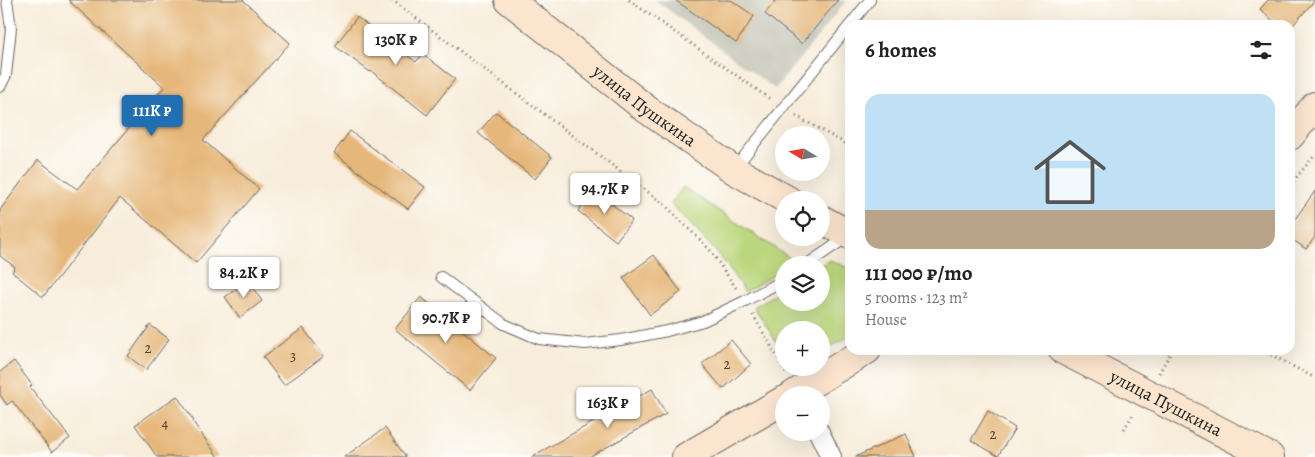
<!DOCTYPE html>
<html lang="en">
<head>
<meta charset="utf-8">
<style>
  body { margin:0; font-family:Alegreya,serif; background:#f2f2f2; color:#222; height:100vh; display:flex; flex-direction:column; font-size:19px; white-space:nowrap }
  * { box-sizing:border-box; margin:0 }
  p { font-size:16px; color:#767676 }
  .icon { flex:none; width:28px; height:28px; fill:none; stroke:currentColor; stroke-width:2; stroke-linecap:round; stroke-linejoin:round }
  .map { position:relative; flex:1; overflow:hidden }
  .side { position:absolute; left:845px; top:20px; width:450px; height:335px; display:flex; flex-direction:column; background:#fff; border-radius:15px; box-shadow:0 5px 20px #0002 }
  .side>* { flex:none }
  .needle { width:32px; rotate:281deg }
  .controls { position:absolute; left:775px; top:126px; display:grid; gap:10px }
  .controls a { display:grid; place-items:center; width:55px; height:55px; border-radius:50%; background:#fff; box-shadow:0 5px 20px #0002; font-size:25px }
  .price { position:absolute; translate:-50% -42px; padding:0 11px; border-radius:5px; background:#fff; color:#222; font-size:16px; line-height:32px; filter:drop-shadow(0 1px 2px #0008) }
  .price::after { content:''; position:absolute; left:50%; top:30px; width:15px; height:11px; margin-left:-8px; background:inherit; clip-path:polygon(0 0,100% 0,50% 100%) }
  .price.current { background:#1f6fb2; color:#fff }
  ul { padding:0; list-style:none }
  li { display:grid; align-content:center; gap:10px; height:265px; padding:0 20px }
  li+li { border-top:1px solid #e0e0e0 }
  li span { display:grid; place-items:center; height:155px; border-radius:15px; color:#555 }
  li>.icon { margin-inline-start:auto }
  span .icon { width:90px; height:90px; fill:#fffc; stroke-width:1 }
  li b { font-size:21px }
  h2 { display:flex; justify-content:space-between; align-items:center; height:60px; padding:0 20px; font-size:21px }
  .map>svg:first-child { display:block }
</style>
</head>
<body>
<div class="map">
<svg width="1315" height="457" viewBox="0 0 1315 457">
  <rect width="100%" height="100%" fill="#fdfcf7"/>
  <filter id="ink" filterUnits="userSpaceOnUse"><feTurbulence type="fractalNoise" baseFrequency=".02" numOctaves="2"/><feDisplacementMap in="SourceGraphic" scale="10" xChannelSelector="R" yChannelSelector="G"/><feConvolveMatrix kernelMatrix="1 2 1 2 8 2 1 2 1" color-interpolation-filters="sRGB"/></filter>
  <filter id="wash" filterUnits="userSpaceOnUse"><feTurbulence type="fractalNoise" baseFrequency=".0096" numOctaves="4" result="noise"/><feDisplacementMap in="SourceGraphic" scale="20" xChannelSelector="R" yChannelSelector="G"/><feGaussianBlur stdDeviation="1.12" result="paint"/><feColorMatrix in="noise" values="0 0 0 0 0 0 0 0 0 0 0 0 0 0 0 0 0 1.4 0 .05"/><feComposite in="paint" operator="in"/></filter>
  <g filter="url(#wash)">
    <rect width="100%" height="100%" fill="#f8eddb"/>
    <!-- industrial -->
    <path fill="#c5c5b8" d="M655,0h192l-72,89z"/>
    <!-- green -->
    <path fill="#bbd77d" stroke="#6c7a4c" d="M683,187l113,75 -5,3h-7v4l-39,23 -19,-28 -13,-16 -42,-44z
      M830,260l20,9v67l-29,16v-22h-37v24l-30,-47 30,-19v14h37v-37z"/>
    <g id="blocks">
      <!-- building -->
      <path fill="#e6b77a" d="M68,0h175l47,43 -87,97 56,49 -63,74 -76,-65 -77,99 -31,-25 3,-5 -15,-11v-46l38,-50 39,29 87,-102z
        M675,0h56l23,16 -18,27z
        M776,0h62l-36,44 -37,-30z
        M1268,0h47l-22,25h-15l-18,-16z
        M357,17l59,45 7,-8 32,25 -28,36 -56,-44 -1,1 -35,-26z
        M496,112l56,45 -17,22 -57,-46z
        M350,131l75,56 -17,22 -74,-56z
        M594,190l38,30 -16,21 -38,-30z
        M1315,191v46l-9,12 -16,-11v-12z
        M654,255l27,37 -31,23 -27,-37z
        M248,281l14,20 -22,17 -15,-21z
        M421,297l75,61 -26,32 -75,-61z
        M150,325l19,14 -23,31 -18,-14z
        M303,328l21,28 -40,29 -21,-28z
        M731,340l20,24 -28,25 -21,-25z
        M14,361l18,24 -2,2 40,51 -18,14 -40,-51 -5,4 -7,-10v-23z
        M652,389l14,25 -77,43h-58z
        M177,396l17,25 -1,1 25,35h-61l-22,-32z
        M988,411l27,17 -17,28 -27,-16z
        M385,428l21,29h-62z
        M906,434l10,23h-61z"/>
    </g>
  </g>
  <g filter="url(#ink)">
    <use href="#blocks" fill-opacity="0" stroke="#69655f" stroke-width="1"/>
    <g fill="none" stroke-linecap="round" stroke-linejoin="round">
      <defs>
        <path id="lane" d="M0,87l6,-12 5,-47 -4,-28
          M734,169l136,-169
          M806,265l41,-28
          M441,277l63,47 35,15 46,5 36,-4 46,-9 36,-10 42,-20 39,-21"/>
        <path id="street" d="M819,432l12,25"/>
        <g id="secondary">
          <path id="s1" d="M509,0l137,109 88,61 54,30"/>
          <path d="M1290,136l25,-30"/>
          <path d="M821,219l29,16"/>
          <path id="s2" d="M1063,350l207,107"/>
          <path d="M793,395l74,-45"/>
          <path d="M686,457l98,-57"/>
        </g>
      </defs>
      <!-- lane casing -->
      <use href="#lane" stroke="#69655f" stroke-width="12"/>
      <!-- street casing -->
      <use href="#street" stroke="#69655f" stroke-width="22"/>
      <!-- secondary casing -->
      <use href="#secondary" stroke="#69655f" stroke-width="30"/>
      <!-- path -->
      <path stroke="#69655f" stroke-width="3" stroke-dasharray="1 4" stroke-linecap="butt" d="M392,0l272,204 46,46 26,38
        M629,0l141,99
        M796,116l54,30
        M1290,185l25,-30
        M753,315l33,57
        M1262,350l53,28
        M1159,373l13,-23
        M1124,429l10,-16"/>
      <!-- lane -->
      <use href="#lane" stroke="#fff" stroke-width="10"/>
      <!-- street -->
      <use href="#street" stroke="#fff" stroke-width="20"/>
      <!-- secondary -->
      <use href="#secondary" stroke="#fbe5cf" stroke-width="28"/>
    </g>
  </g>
  <g text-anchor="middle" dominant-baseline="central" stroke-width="4" stroke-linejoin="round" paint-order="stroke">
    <!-- number labels -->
    <g font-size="15" fill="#4e4334">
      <text x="148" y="348">2</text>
      <text x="293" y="356">3</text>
      <text x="727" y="364">2</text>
      <text x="165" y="423">4</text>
      <text x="993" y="434">2</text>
    </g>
    <!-- street labels -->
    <g font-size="18" fill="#1c1c1c" stroke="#fdfcf7">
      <text stroke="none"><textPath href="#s1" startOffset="172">улица Пушкина</textPath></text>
      <text stroke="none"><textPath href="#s2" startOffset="116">улица Пушкина</textPath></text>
    </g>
  </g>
</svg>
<div class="controls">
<a><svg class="needle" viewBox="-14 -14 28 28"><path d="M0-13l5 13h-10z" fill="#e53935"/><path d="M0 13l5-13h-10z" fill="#767676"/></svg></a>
<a><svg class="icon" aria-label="locate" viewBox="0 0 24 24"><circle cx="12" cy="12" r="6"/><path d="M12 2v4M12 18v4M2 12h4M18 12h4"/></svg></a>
<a><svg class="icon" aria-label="layers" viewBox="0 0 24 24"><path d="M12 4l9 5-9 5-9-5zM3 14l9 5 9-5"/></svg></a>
<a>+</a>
<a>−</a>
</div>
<b class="price" style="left:396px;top:66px">130K ₽</b>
<b class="price current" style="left:152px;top:137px">111K ₽</b>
<b class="price" style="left:605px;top:215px">94.7K ₽</b>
<b class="price" style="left:244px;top:299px">84.2K ₽</b>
<b class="price" style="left:446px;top:344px">90.7K ₽</b>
<b class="price" style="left:608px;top:429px">163K ₽</b>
<section class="side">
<h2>6 homes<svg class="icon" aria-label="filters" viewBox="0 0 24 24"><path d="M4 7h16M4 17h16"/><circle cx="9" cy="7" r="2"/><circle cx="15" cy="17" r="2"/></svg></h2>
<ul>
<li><span style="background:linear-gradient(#bfe0f5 75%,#b9a48a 0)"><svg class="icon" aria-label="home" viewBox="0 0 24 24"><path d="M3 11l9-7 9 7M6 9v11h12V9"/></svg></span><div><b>111 000 ₽/mo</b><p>5 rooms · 123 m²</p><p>House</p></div></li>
</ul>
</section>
</div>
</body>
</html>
